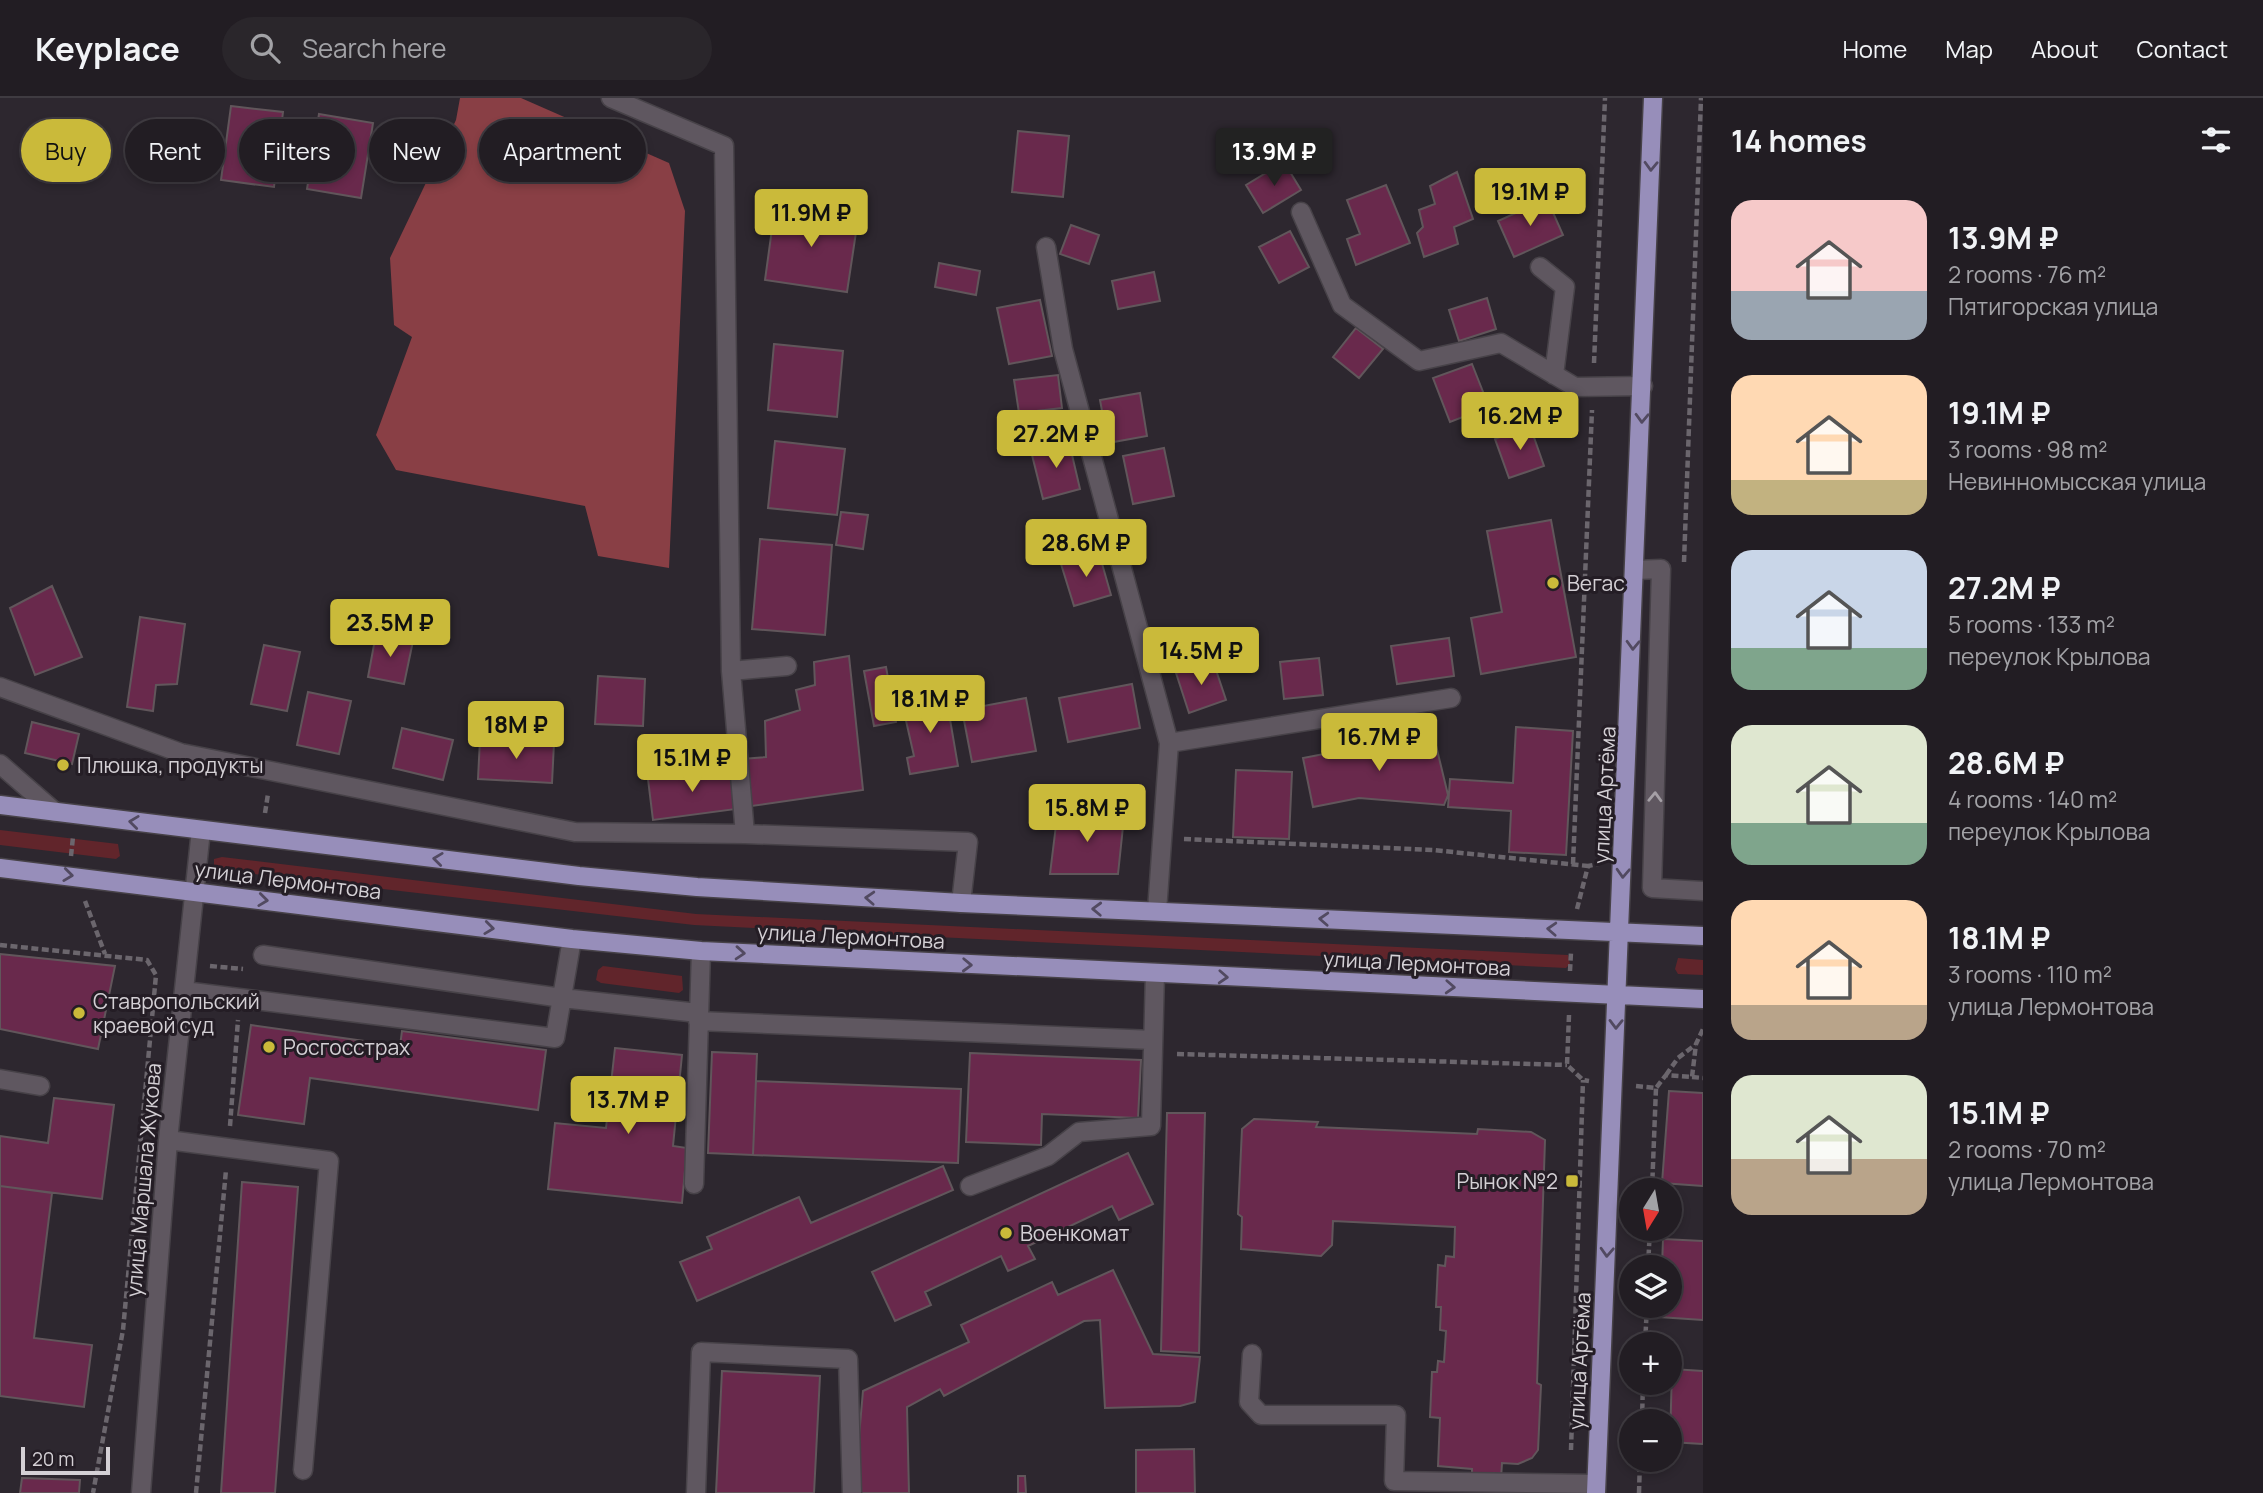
<!DOCTYPE html>
<html lang="en">
<head>
<meta charset="utf-8">
<style>
  body { margin:0; font-family:Manrope,sans-serif; background:#2a262b; color:#f1f3f6; height:100vh; display:flex; flex-direction:column; font-size:26px; white-space:nowrap }
  * { box-sizing:border-box; margin:0 }
  p { font-size:23px; color:#a2a2a6 }
  .icon { flex:none; width:38px; height:38px; fill:none; stroke:currentColor; stroke-width:2; stroke-linecap:round; stroke-linejoin:round }
  .map { position:relative; flex:1; overflow:hidden }
  .drawer { display:flex; flex-direction:column; background:#221d23; width:560px }
  .drawer>* { flex:none }
  .guide { position:absolute; left:21px; top:21px; width:665px; height:63px; display:flex; gap:14px }
  .needle { width:46px; rotate:191deg }
  .tools { position:absolute; left:1619px; top:1080px; display:grid; gap:14px }
  .tools a { display:grid; place-items:center; width:63px; height:63px; border-radius:50%; background:#221d23; box-shadow:0 4px 10px #0003,0 0 0 2px #3f3b41; font-size:35px }
  .scale { position:absolute; left:21px; bottom:18px; width:89px; box-sizing:border-box; padding-left:7px; border:4px solid #d4d0d5; border-top:0; font-size:19px; line-height:24px; white-space:nowrap; color:#d4d0d5; -webkit-text-stroke:5px #241d25; paint-order:stroke }
  .price { position:absolute; translate:-50% -60px; padding:0 16px; border-radius:7px; background:#caba3a; color:#111; font-size:23px; line-height:46px; filter:drop-shadow(0 2px 4px #0008) }
  .price::after { content:''; position:absolute; left:50%; top:42px; width:21px; height:16px; margin-left:-10px; background:inherit; clip-path:polygon(0 0,100% 0,50% 100%) }
  .price.current { background:#222; color:#fff }
  ul { padding:0; list-style:none }
  li { display:flex; align-items:center; gap:21px; height:175px; padding:0 28px }
  li span { display:grid; place-items:center; flex:none; width:196px; height:140px; border-radius:21px; color:#555 }
  li>.icon { margin-inline-start:auto }
  span .icon { width:84px; height:84px; fill:#fffc; stroke-width:1 }
  li b { font-size:30px }
  h2 { display:flex; justify-content:space-between; align-items:center; height:84px; padding:0 28px; font-size:30px }
  .pill { padding:0 24px; border-radius:32px; background:#221d23; box-shadow:0 4px 10px #0003,0 0 0 2px #3f3b41; font-size:24px; line-height:63px }
  .pill.current { background:#caba3a; color:#111 }
  header { display:flex; align-items:center; gap:42px; box-sizing:border-box; height:98px; padding:0 35px; background:#221d23; border-bottom:2px solid #3f3b41 }
  header strong { font-size:33px }
  nav { display:flex; gap:38px; margin-inline-start:auto; font-size:24px }
  .search { width:490px; height:63px; background:#2a262b; display:flex; align-items:center; gap:18px; box-sizing:border-box; padding:0 24px; border-radius:38px; color:#a2a2a6; font-size:26px }
  main { display:flex; flex:1; min-height:0 }
  .map>svg:first-child { display:block }
</style>
</head>
<body>
<header>
<strong>Keyplace</strong>
<div class="search"><svg class="icon" aria-label="search" viewBox="0 0 24 24"><circle cx="10" cy="10" r="6"/><path d="M15 15l6 6"/></svg>Search here</div>
<nav><a>Home</a><a>Map</a><a>About</a><a>Contact</a></nav>
</header>
<main>
<div class="map">
<svg width="1703" height="1395" viewBox="0 0 1703 1395">
  <rect width="100%" height="100%" fill="#2d272f"/>
  <!-- green -->
  <path fill="#61252b" d="M0,732l118,14 2,12 -4,3 -116,-14z
    M222,759l474,57 872,41 2,9 -4,4 -872,-43 -475,-55 -5,-4v-7z
    M1678,860l25,2v15l-25,-1 -3,-5z
    M603,868l79,10 1,14 -4,3 -78,-10 -5,-3 2,-10z"/>
  <!-- forest -->
  <path fill="#893f45" d="M460,0h61l148,65 16,48 -16,357 -71,-12 -13,-50 -189,-36 -20,-35 36,-98 -18,-12 -4,-67 66,-138z"/>
  <!-- building -->
  <path fill="#69294c" stroke="#61565b" stroke-width="2" d="M231,8l52,6 -9,75 -53,-7z
    M319,16l54,9 -12,75 -54,-9z
    M1018,33l51,5 -6,61 -51,-5z
    M1284,64l17,28 -38,23 -17,-28z
    M1457,74l16,47 -19,8 4,17 -34,13 -7,-24 6,-6 -4,-17 16,-6 -5,-18z
    M1386,87l24,58 -54,22 -9,-26 13,-5 -13,-34z
    M1547,101l16,36 -49,22 -16,-36z
    M775,109l83,12 -11,73 -82,-12z
    M1071,127l28,10 -10,29 -29,-10z
    M1290,133l19,36 -30,16 -20,-36z
    M939,165l41,8 -4,24 -41,-8z
    M1154,174l6,29 -42,8 -6,-28z
    M1487,200l9,31 -37,12 -10,-31z
    M1040,202l12,56 -43,8 -12,-56z
    M1356,230l27,21 -24,29 -26,-21z
    M774,246l69,7 -6,66 -69,-7z
    M1472,266l17,43 -39,15 -17,-44z
    M1058,277l4,33 -43,5 -5,-33z
    M1140,295l7,43 -39,7 -8,-43z
    M1530,328l14,40 -35,12 -14,-39z
    M775,343l70,8 -8,66 -69,-7z
    M1069,344l11,47 -37,10 -12,-48z
    M1164,350l10,48 -41,8 -10,-48z
    M841,414l27,3 -5,34 -27,-4z
    M1551,422l25,137 -95,17 -10,-56 31,-6 -15,-81z
    M760,441l72,6 -7,90 -73,-6z
    M1099,455l12,42 -37,11 -13,-42z
    M52,488l30,71 -47,18 -25,-67z
    M140,519l45,7 -8,60 -21,1 -3,26 -26,-4z
    M376,536l37,7 -9,43 -36,-7z
    M1449,540l5,38 -57,8 -6,-38z
    M264,547l36,7 -13,59 -36,-7z
    M849,558l14,134 -111,16 -10,-47 24,-2 -1,-36 35,-11 -4,-20 19,-5 -1,-23z
    M1319,560l4,37 -39,4 -4,-37z
    M1213,563l13,39 -37,13 -13,-40z
    M886,569l10,55 -22,4 -10,-55z
    M598,578l47,3 -2,47 -48,-2z
    M1132,586l8,44 -72,14 -9,-44z
    M308,594l43,9 -12,53 -42,-9z
    M946,598l12,70 -48,8 -3,-16 7,-2 -12,-53z
    M1026,600l10,53 -64,11 -10,-52z
    M32,624l47,12 -7,30 -47,-11z
    M1516,629l57,4 -7,124 -57,-3 2,-41 -63,-4 2,-28 63,4z
    M402,630l51,12 -10,40 -50,-12z
    M1433,635l15,62 -4,10 -85,-7 -46,9 -10,-49z
    M480,641l74,4 -2,40 -74,-4z
    M730,669l6,42 -83,11 -5,-41z
    M1236,672l56,2 -3,67 -56,-2z
    M1058,711l66,8 -6,57h-68z
    M0,856l115,12 -17,83 -98,-20z
    M251,927l149,21 2,-15 144,19 -8,60 -228,-32 -6,46 -66,-9z
    M615,950l67,7 -9,91 14,2 -5,55 -134,-14 7,-66 51,5z
    M712,954l45,2 -4,101 -45,-2z
    M970,955l171,7 -3,58 -96,-4 -1,31 -75,-3z
    M756,983l205,8 -3,74 -205,-8z
    M1669,993l34,2v93l-41,-3z
    M54,1000l60,7 -12,94 -102,-13v-50l48,7z
    M1167,1015h38l-6,240 -38,-2z
    M1254,1021l64,3 -2,5 161,7 1,-5 53,3 14,8 -8,243 4,2 -3,65 -6,8 -14,6 -16,-1 -1,16 -29,-3v-7l-34,-3 2,-48 -10,-1 2,-45h5l1,-11 6,1 2,-31 -6,-1 1,-23h-5l2,-42 7,1 1,-10 8,1 1,-30 -122,-6 -1,24 -11,11 -80,-7 1,-32 -4,-3 4,-85z
    M1128,1055l25,51 -34,16 -7,-14 -84,40 7,13 -27,12 -7,-15 -76,36 6,13 -36,16 -23,-49z
    M943,1068l10,24 -256,111 -17,-39 32,-13 -5,-12 92,-40 12,26z
    M242,1084l56,5 -23,306h-54z
    M0,1088l52,7 -18,145 58,7 -8,62 -84,-11z
    M1663,1141l40,2v79l-44,-3 1,-11h10v-39h-8z
    M1113,1172l40,84 47,3 -5,45 -15,4 -75,2 -5,-88 -16,1 -140,75 -4,-7 -33,18 2,86h-55l9,-102 106,-49 -8,-17 91,-43 6,13z
    M1672,1271l31,2v73l-33,-2z
    M722,1273l98,5 -6,117h-98z
    M1194,1351l1,44h-59v-43z
    M1018,1378h7l1,17h-8z
    M22,1380l58,2 -1,13h-59z"/>
  <g fill="none" stroke-linecap="round" stroke-linejoin="round">
    <defs>
      <path id="minor" d="M611,0l113,48 7,525 14,163
        M1301,114l41,93 77,56 82,-18 74,44 68,-1
        M1046,149l17,102 106,394 -12,168
        M1540,169l25,20 -11,88
        M1636,472l25,-1 -9,319 51,3
        M731,573l56,-5
        M0,589l181,66 394,79 170,2 223,8 -7,61
        M1169,645l282,-45
        M0,666l55,48
        M263,857l299,43 136,15
        M184,893l371,47 17,-99
        M698,923l455,19
        M0,981l40,7
        M168,1042l161,21 -26,309
        M694,1086l7,-233
        M970,1088l78,-30 31,-24 72,-6 4,-153
        M1252,1256l-3,48 12,13h135l-2,66 202,3
        M141,1395l27,-353 33,-310
        M696,1395l5,-141 147,7 4,134"/>
      <path id="major" d="M0,707l579,71 118,11 264,16 742,33
        M0,770l572,71 129,12 1002,48
        M1596,1395l57,-1395"/>
    </defs>
    <!-- minor casing -->
    <use href="#minor" stroke="#474248" stroke-width="21"/>
    <!-- major casing -->
    <use href="#major" stroke="#474248" stroke-width="21"/>
    <!-- path -->
    <path stroke="#6b666d" stroke-width="4.5" stroke-dasharray="7 3.5" stroke-linecap="butt" d="M1594,265l11,-265
      M1684,464l17,-464
      M265,715l3,-19
      M1184,741l249,11 155,16
      M71,758l2,-19
      M1573,766l19,-454
      M85,803l20,53
      M1577,811l11,-43 10,-2
      M0,847l147,15 9,15 -33,355 -30,163
      M210,868l33,3
      M1570,873l1,-19
      M1569,917l-2,50 16,15 6,1
      M1177,956l390,11
      M1666,977l12,-17 17,-13
      M1692,979l11,1
      M1636,988l20,2 10,-13 26,2 4,-33 7,-15
      M230,1028l8,-106
      M1652,1092l4,-102
      M1648,1169l2,-39
      M1645,1246l2,-38
      M1642,1323l1,-39
      M1571,1352l12,-370
      M196,1395l30,-323
      M1639,1395l1,-33"/>
    <!-- minor -->
    <use href="#minor" stroke="#5f5760" stroke-width="18"/>
    <!-- major -->
    <use href="#major" stroke="#978eba" stroke-width="18"/>
  </g>
  <!-- one-way arrows -->
  <defs><path id="oneway-chevron" d="M-2-3.5L2.5 0L-2 3.5" fill="none" stroke-width="1.6" stroke-linecap="round" stroke-linejoin="round" transform="scale(1.75)"/></defs>
  <g stroke="#524a61">
    <use href="#oneway-chevron" transform="translate(1651 68) rotate(92)"/>
    <use href="#oneway-chevron" transform="translate(1642 320) rotate(92)"/>
    <use href="#oneway-chevron" transform="translate(1633 547) rotate(92)"/>
    <use href="#oneway-chevron" transform="translate(134 724) rotate(-173)"/>
    <use href="#oneway-chevron" transform="translate(438 761) rotate(-173)"/>
    <use href="#oneway-chevron" transform="translate(1623 775) rotate(93)"/>
    <use href="#oneway-chevron" transform="translate(68 777) rotate(7)"/>
    <use href="#oneway-chevron" transform="translate(870 800) rotate(-177)"/>
    <use href="#oneway-chevron" transform="translate(263 802) rotate(7)"/>
    <use href="#oneway-chevron" transform="translate(1097 811) rotate(-178)"/>
    <use href="#oneway-chevron" transform="translate(1324 821) rotate(-177)"/>
    <use href="#oneway-chevron" transform="translate(489 830) rotate(7)"/>
    <use href="#oneway-chevron" transform="translate(1552 831) rotate(-177)"/>
    <use href="#oneway-chevron" transform="translate(740 855) rotate(4)"/>
    <use href="#oneway-chevron" transform="translate(967 867) rotate(2)"/>
    <use href="#oneway-chevron" transform="translate(1223 879) rotate(3)"/>
    <use href="#oneway-chevron" transform="translate(1450 889) rotate(3)"/>
    <use href="#oneway-chevron" transform="translate(1616 926) rotate(91)"/>
    <use href="#oneway-chevron" transform="translate(1607 1154) rotate(93)"/>
  </g>
  <use stroke="#a5a0a6" href="#oneway-chevron" transform="translate(1655 699) rotate(-88)"/>
  <!-- markers -->
  <g fill="#caba3a" stroke="#241d25" stroke-width="2.5">
    <circle cx="1553" cy="485" r="7"/>
    <circle cx="63" cy="667" r="7"/>
    <circle cx="79" cy="915" r="7"/>
    <circle cx="269" cy="949" r="7"/>
    <rect x="1565" y="1076" width="14" height="14" rx="3.5"/>
    <circle cx="1006" cy="1135" r="7"/>
  </g>
  <g text-anchor="middle" dominant-baseline="central" stroke-width="6" stroke-linejoin="round" paint-order="stroke">
    <!-- poi labels -->
    <g font-size="21" fill="#d4d0d5" stroke="#241d25" text-anchor="start">
      <text x="1567" y="485">Вегас</text>
      <text x="77" y="667">Плюшка, продукты</text>
      <text x="93" y="903">Ставропольский<tspan x="93" dy="24">краевой суд</tspan></text>
      <text x="283" y="949">Росгосстрах</text>
      <text x="1558" y="1083" text-anchor="end">Рынок №2</text>
      <text x="1020" y="1135">Военкомат</text>
    </g>
    <!-- street labels -->
    <g font-size="21" fill="#d4d0d5" stroke="#241d25">
      <text transform="translate(1604 697) rotate(-87)">улица Артёма</text>
      <text transform="translate(288 782) rotate(7)">улица Лермонтова</text>
      <text transform="translate(851 838) rotate(3)">улица Лермонтова</text>
      <text transform="translate(1417 865) rotate(3)">улица Лермонтова</text>
      <text transform="translate(143 1082) rotate(-85)">улица Маршала Жукова</text>
      <text transform="translate(1579 1263) rotate(-87)">улица Артёма</text>
    </g>
  </g>
</svg>
<div class="tools">
<a><svg class="needle" viewBox="-14 -14 28 28"><path d="M0-13l5 13h-10z" fill="#e53935"/><path d="M0 13l5-13h-10z" fill="#a2a2a6"/></svg></a>
<a><svg class="icon" aria-label="layers" viewBox="0 0 24 24"><path d="M12 4l9 5-9 5-9-5zM3 14l9 5 9-5"/></svg></a>
<a>+</a>
<a>−</a>
</div>
<div class="scale">20 m</div>
<b class="price current" style="left:1274px;top:90px">13.9M ₽</b>
<b class="price" style="left:1530px;top:130px">19.1M ₽</b>
<b class="price" style="left:811px;top:151px">11.9M ₽</b>
<b class="price" style="left:1520px;top:354px">16.2M ₽</b>
<b class="price" style="left:1056px;top:372px">27.2M ₽</b>
<b class="price" style="left:1086px;top:481px">28.6M ₽</b>
<b class="price" style="left:390px;top:561px">23.5M ₽</b>
<b class="price" style="left:1201px;top:589px">14.5M ₽</b>
<b class="price" style="left:930px;top:637px">18.1M ₽</b>
<b class="price" style="left:516px;top:663px">18M ₽</b>
<b class="price" style="left:1379px;top:675px">16.7M ₽</b>
<b class="price" style="left:692px;top:696px">15.1M ₽</b>
<b class="price" style="left:1087px;top:746px">15.8M ₽</b>
<b class="price" style="left:628px;top:1038px">13.7M ₽</b>
<div class="guide">
<a class="pill current">Buy</a>
<a class="pill">Rent</a>
<a class="pill">Filters</a>
<a class="pill">New</a>
<a class="pill">Apartment</a>
</div>
</div>
<section class="drawer">
<h2>14 homes<svg class="icon" aria-label="filters" viewBox="0 0 24 24"><path d="M4 7h16M4 17h16"/><circle cx="9" cy="7" r="2"/><circle cx="15" cy="17" r="2"/></svg></h2>
<ul>
<li><span style="background:linear-gradient(#f6c9c9 65%,#9aa5b1 0)"><svg class="icon" aria-label="home" viewBox="0 0 24 24"><path d="M3 11l9-7 9 7M6 9v11h12V9"/></svg></span><div><b>13.9M ₽</b><p>2 rooms · 76 m²</p><p>Пятигорская улица</p></div></li>
<li><span style="background:linear-gradient(#ffd9b3 75%,#c2b280 0)"><svg class="icon" aria-label="home" viewBox="0 0 24 24"><path d="M3 11l9-7 9 7M6 9v11h12V9"/></svg></span><div><b>19.1M ₽</b><p>3 rooms · 98 m²</p><p>Невинномысская улица</p></div></li>
<li><span style="background:linear-gradient(#c9d6e8 70%,#7fa58c 0)"><svg class="icon" aria-label="home" viewBox="0 0 24 24"><path d="M3 11l9-7 9 7M6 9v11h12V9"/></svg></span><div><b>27.2M ₽</b><p>5 rooms · 133 m²</p><p>переулок Крылова</p></div></li>
<li><span style="background:linear-gradient(#dfe7d0 70%,#7fa58c 0)"><svg class="icon" aria-label="home" viewBox="0 0 24 24"><path d="M3 11l9-7 9 7M6 9v11h12V9"/></svg></span><div><b>28.6M ₽</b><p>4 rooms · 140 m²</p><p>переулок Крылова</p></div></li>
<li><span style="background:linear-gradient(#ffd9b3 75%,#b9a48a 0)"><svg class="icon" aria-label="home" viewBox="0 0 24 24"><path d="M3 11l9-7 9 7M6 9v11h12V9"/></svg></span><div><b>18.1M ₽</b><p>3 rooms · 110 m²</p><p>улица Лермонтова</p></div></li>
<li><span style="background:linear-gradient(#dfe7d0 60%,#b9a48a 0)"><svg class="icon" aria-label="home" viewBox="0 0 24 24"><path d="M3 11l9-7 9 7M6 9v11h12V9"/></svg></span><div><b>15.1M ₽</b><p>2 rooms · 70 m²</p><p>улица Лермонтова</p></div></li>
</ul>
</section>
</main>
</body>
</html>
